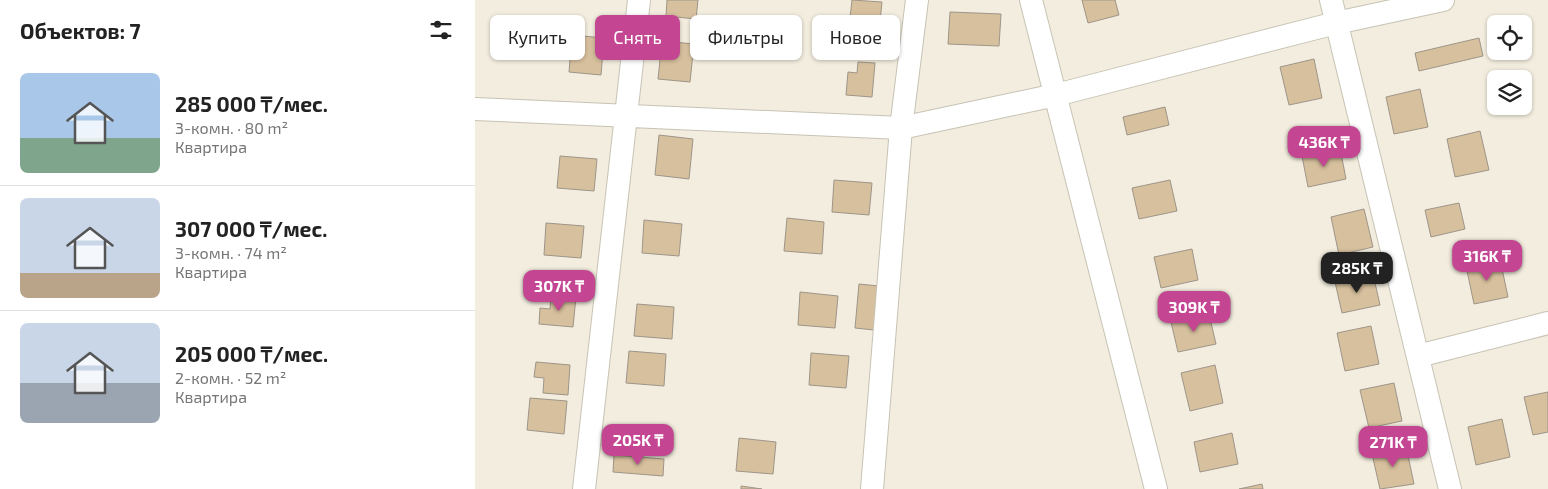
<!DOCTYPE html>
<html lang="ru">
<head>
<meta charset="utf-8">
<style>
  body { margin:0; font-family:"Exo 2",sans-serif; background:#f2f2f2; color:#222; height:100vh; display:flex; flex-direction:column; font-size:19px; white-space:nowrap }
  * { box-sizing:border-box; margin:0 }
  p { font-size:16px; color:#767676 }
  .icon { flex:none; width:28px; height:28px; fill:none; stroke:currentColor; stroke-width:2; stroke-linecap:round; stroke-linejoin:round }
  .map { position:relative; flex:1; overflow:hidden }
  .sheet { display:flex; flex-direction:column; background:#fff; width:475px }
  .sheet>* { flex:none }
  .banner { position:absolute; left:15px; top:15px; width:475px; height:45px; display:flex; gap:10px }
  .buttons { position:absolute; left:1012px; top:15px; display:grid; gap:10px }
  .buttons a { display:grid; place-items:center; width:45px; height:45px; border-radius:8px; background:#fff; box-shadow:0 1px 4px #0004; font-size:25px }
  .price { position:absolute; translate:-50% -42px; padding:0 11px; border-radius:10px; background:#c44592; color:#fff; font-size:16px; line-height:32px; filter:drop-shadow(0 1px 2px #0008) }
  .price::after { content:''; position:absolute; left:50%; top:30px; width:15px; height:11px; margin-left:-8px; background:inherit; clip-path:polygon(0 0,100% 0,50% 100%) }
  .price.on { background:#222; color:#fff }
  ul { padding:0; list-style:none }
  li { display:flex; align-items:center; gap:15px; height:125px; padding:0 20px }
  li+li { border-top:1px solid #e0e0e0 }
  li span { display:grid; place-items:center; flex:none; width:140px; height:100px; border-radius:8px; color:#555 }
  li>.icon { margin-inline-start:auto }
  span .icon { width:60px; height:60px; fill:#fffc; stroke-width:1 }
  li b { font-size:21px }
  h2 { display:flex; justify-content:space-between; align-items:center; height:60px; padding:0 20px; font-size:21px }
  .chip { padding:0 18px; border-radius:8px; background:#fff; box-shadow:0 1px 4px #0004; font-size:18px; line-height:45px }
  .chip.on { background:#c44592; color:#fff }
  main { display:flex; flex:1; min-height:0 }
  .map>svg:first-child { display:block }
</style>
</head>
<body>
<main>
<section class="sheet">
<h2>Объектов: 7<svg class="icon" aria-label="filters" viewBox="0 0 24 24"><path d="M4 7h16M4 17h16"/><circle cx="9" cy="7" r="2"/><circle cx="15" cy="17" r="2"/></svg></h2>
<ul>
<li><span style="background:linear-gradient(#a9c7e8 65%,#7fa58c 0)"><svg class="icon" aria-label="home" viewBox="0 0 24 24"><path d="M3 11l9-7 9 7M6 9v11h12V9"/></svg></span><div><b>285 000 ₸/мес.</b><p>3-комн. · 80 m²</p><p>Квартира</p></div></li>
<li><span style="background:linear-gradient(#c9d6e8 75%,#b9a48a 0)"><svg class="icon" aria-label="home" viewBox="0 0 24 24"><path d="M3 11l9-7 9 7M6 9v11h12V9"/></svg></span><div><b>307 000 ₸/мес.</b><p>3-комн. · 74 m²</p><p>Квартира</p></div></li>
<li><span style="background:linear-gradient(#c9d6e8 60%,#9aa5b1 0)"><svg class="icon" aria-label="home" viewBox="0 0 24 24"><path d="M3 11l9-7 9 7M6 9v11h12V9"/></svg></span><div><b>205 000 ₸/мес.</b><p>2-комн. · 52 m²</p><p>Квартира</p></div></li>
</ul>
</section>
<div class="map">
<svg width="1073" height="489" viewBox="0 0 1073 489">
  <rect width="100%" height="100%" fill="#f2edde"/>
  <!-- building -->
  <path fill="#d7c09e" stroke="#9e9588" d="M192,0h31l-2,19 -30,-3z
    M377,0l30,2 -3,29 -30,-4z
    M607,0h33l4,15 -31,8z
    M475,12l51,2 -2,32 -51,-2z
    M97,35l32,3 -3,37 -32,-3z
    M1004,38l4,18 -64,15 -4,-18z
    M187,41l32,3 -4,38 -32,-3z
    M839,59l8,39 -33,7 -9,-38z
    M383,62l17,1 -3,34 -26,-2 2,-23 9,1z
    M945,89l8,38 -34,7 -8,-37z
    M690,107l4,18 -42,10 -4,-18z
    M1005,131l9,39 -34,7 -8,-38z
    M184,135l34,4 -4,40 -34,-4z
    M865,148l6,31 -38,8 -6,-31z
    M85,156l37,3 -3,32 -37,-3z
    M359,180l38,3 -3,32 -37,-3z
    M695,180l7,31 -38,8 -7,-31z
    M984,203l6,26 -34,8 -6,-27z
    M889,209l9,38 -34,8 -8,-38z
    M312,218l37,4 -2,32 -38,-3z
    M169,220l38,4 -3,32 -37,-3z
    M71,223l38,3 -3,32 -37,-3z
    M717,249l6,31 -37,8 -7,-31z
    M1025,259l8,38 -34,7 -8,-38z
    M898,274l7,31 -38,8 -7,-31z
    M384,284l20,2 -5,44 -19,-2z
    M325,292l38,4 -3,32 -37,-3z
    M76,295l25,2 -3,30 -34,-3 1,-16 10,1z
    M162,304l37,3 -2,32 -38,-3z
    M734,314l7,30 -38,8 -7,-30z
    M896,326l8,38 -34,7 -8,-38z
    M154,351l37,3 -2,32 -38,-3z
    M336,353l38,3 -3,32 -37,-3z
    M61,362l34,3 -2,30 -25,-2 1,-15 -10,-1z
    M740,365l8,38 -33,8 -9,-38z
    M919,383l8,38 -33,7 -9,-38z
    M1073,392v40l-15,3 -9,-38z
    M55,398l37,3 -3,33 -37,-4z
    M1027,419l8,38 -34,8 -8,-38z
    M757,433l6,31 -38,8 -6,-30z
    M264,438l37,4 -3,32 -37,-3z
    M931,446l8,38 -34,5 -8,-35z
    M139,455l50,4 -1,17 -50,-4z
    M787,484l1,5h-24z
    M266,486l21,3h-21z"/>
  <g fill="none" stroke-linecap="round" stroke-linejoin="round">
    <defs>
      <path id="minor" d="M556,0l125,489
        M856,0l119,489
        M0,109l426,19 16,-128
        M943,356l130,-33
        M109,489l55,-489
        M397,489l29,-361 155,-33 280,-72 107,-23"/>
    </defs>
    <!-- minor casing -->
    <use href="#minor" stroke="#c7c3b4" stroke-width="24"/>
    <!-- minor -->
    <use href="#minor" stroke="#fff" stroke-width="22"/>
  </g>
</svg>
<div class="buttons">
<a><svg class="icon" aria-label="locate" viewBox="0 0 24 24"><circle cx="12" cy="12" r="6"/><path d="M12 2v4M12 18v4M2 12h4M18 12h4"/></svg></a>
<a><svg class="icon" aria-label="layers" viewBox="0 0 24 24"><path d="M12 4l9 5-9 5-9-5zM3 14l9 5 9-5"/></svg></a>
</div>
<b class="price" style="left:849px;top:168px">436K ₸</b>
<b class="price" style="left:1012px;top:282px">316K ₸</b>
<b class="price on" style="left:882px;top:294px">285K ₸</b>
<b class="price" style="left:84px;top:312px">307K ₸</b>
<b class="price" style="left:719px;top:333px">309K ₸</b>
<b class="price" style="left:163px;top:466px">205K ₸</b>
<b class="price" style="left:918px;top:468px">271K ₸</b>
<div class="banner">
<a class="chip">Купить</a>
<a class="chip on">Снять</a>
<a class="chip">Фильтры</a>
<a class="chip">Новое</a>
</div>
</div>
</main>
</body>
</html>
